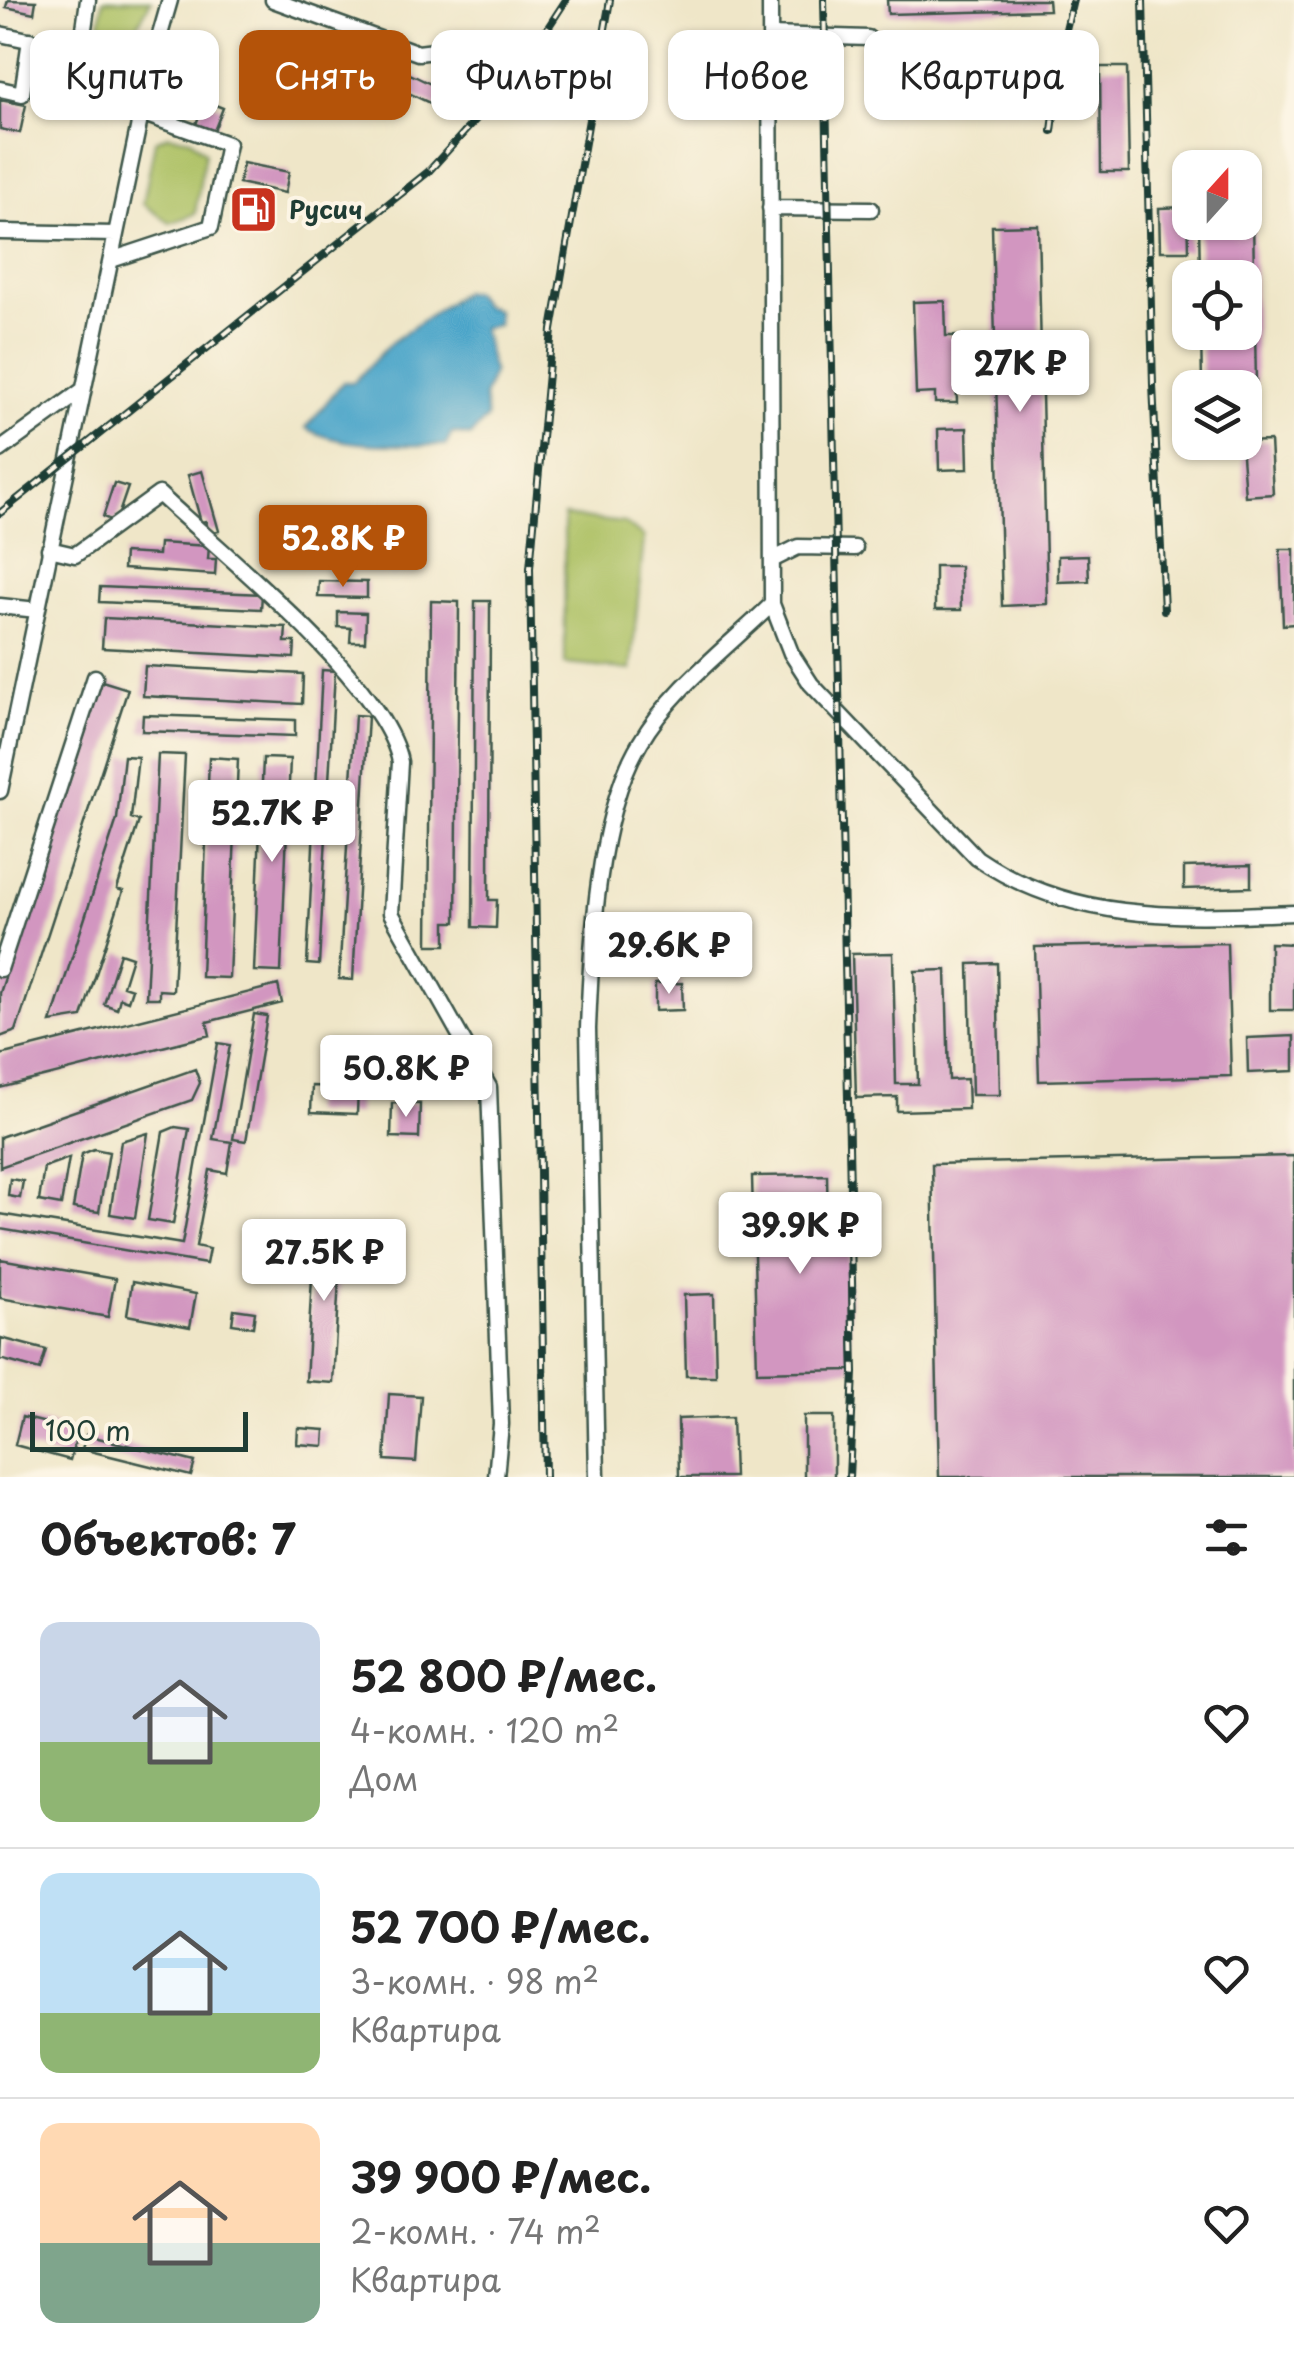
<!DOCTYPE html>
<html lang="ru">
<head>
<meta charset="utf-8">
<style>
  body { margin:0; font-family:"Playpen Sans",sans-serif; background:#f2f2f2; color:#222; height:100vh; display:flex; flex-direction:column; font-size:38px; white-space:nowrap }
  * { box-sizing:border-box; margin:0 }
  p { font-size:32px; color:#767676 }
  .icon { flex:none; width:55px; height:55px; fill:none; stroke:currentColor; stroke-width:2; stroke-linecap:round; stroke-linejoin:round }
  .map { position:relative; height:1477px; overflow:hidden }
  .sheet { display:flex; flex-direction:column; background:#fff; flex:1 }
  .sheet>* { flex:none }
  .top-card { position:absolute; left:30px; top:30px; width:1235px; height:90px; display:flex; gap:20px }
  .needle { width:65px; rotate:21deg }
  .tools { position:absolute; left:1172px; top:150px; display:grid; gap:20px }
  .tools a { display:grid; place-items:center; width:90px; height:90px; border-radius:20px; background:#fff; box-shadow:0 2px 8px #0004; font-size:50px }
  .scale { position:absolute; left:30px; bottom:25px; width:218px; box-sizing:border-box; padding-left:10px; border:5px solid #1f3d34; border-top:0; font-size:28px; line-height:35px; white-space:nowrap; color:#1f3d34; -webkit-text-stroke:8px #fcf5e5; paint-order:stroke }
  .price { position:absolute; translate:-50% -85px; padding:0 22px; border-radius:10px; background:#fff; color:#222; font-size:32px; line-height:65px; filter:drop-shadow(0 2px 5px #0008) }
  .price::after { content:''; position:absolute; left:50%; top:60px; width:30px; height:22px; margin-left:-15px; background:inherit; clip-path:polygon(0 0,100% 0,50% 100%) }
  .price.selected { background:#b45309; color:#fff }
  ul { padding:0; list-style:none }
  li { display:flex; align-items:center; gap:30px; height:250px; padding:0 40px }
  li+li { border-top:2px solid #e0e0e0 }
  li span { display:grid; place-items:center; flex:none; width:280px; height:200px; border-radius:20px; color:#555 }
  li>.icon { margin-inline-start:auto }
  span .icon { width:120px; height:120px; fill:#fffc; stroke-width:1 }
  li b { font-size:42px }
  h2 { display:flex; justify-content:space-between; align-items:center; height:120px; padding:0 40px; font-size:42px }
  .chip { padding:0 35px; border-radius:20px; background:#fff; box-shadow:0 2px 8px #0004; font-size:35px; line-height:90px }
  .chip.selected { background:#b45309; color:#fff }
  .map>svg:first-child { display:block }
</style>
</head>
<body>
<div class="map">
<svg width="1294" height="1477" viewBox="0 0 1294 1477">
  <rect width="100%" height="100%" fill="#fcf5e5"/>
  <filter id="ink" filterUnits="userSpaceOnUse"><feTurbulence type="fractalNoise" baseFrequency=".01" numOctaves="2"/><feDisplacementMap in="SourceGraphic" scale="20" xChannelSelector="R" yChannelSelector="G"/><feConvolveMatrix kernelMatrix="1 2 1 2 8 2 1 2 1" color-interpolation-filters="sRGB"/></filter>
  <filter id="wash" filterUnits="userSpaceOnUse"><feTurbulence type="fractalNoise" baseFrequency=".0048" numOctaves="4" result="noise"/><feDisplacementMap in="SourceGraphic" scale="40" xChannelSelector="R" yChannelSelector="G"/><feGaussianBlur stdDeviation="2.25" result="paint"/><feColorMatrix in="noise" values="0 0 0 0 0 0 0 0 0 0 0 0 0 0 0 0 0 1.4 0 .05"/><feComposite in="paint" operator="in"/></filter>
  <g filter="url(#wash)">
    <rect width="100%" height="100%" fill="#efe6c8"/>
    <!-- green -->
    <path fill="#adc165" stroke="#667f4c" stroke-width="2.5" d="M103,0h48l-17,32 -15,7 -19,-15z
      M168,135l23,4 14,13 -10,62 -25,9 -27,-19 12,-63z
      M564,516l60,7 20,14 -13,133 -66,-6z"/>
    <!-- water -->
    <path fill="#4ca5c9" stroke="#36717e" stroke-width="2.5" d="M463,292h10l11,14 13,4 1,15 -16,3 11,44 -9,25 3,21 -17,18 -18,-3 -6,12c-42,0 -104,4 -140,-17l37,-46h11l38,-40z"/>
    <g id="blocks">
      <!-- building -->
      <path fill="#d296c0" d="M8,0l28,1 -2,12 -28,-6z
        M887,0h161l1,10 -161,4z
        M1100,67h27l2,105h-28z
        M410,74l35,17 -7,16 -36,-17z
        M0,100l26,5 -6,28 -20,-4z
        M205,101l18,7 -9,23 -18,-7z
        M243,163l46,9 -4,21 -46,-10z
        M1188,207l1,44h-29l-1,-43z
        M1245,220h8l3,164 -54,1 -1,-53h44v-54h-45l-1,-56z
        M1038,225l9,379 -45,2 -10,-380z
        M945,301l1,35h9l2,67h-22v-10l-19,1 -3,-92z
        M967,428l1,41 -29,1 -1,-41z
        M1270,441l3,53 -28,2 -4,-54z
        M202,471l17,60 -10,2 -3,-12 -5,1 -13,-47z
        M114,483l14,4 -12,35 -13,-5z
        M159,543l50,3 -1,13h8l-1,16 -92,-6 1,-16 34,2z
        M1280,549h14v75l-11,1z
        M1088,555l1,26 -31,1v-26z
        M935,566h25l1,44h-26z
        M319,581l48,1v16l-49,-1z
        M100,587l162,7 -1,15 -162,-7z
        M431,601l28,1 -3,320h-10v23h-18z
        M475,601h15l-1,299h8l-1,28 -23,-1z
        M338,612l28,1 -1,29h-15l1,-14 -13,-1z
        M104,618l182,9 -1,15h10l-1,16 -192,-10z
        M145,666l158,8 -1,30 -159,-8z
        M322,670l13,1 -16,294 -12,-1z
        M102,681l26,8 -112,342 -16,6v-44z
        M143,715l152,5v16l-153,-5z
        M355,715l13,1 -15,264 -14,-1z
        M158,754l27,1 -12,236 -14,-1v8h-13z
        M124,756l14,1 -7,61 8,3 -22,68 6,2 -41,126 -31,5 66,-203z
        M209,757l29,2 -9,219 -28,-1z
        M263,758l27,1 -9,213 -27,-1z
        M1251,865v22l-67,2v-22z
        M1227,943l4,133 -192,5 -4,-134z
        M1270,943l24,1v66h-24z
        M120,953l12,4 -9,29 9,3 -4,12 -8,-3 -3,11 -13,-5z
        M893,953l3,131h22l-3,-113 31,-1 3,110 18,-1 1,30 -71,2v-14l-41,1 -4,-144z
        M997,963l3,132h-28l-3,-131z
        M682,983l1,27 -28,1v-27z
        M278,985l4,18 -75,19 3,13 -210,53v-33z
        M254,1014l13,2 -21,125 -13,-2z
        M1294,1036v35l-46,2 -1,-35z
        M218,1043l12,2 -17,94 19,3 -5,31 -17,-3 -14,76 13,3 -3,15 -206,-35v-15l182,30z
        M195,1069l5,14 -8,17 -192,67v-30z
        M312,1086l46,2 -1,26 -46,-2z
        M392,1103l28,1 -1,34 -28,-1z
        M175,1127l14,2 -16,95 -25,-4 15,-88z
        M148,1133l-13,85 -25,-4 11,-73z
        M94,1149l15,3 -10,60 -26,-4 9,-54z
        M1294,1156v321h-355l-7,-313z
        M69,1158l-8,47 -22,-4 5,-34z
        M827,1175l1,53h20l3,142 -94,2 -5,-196z
        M10,1179l13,2 -3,17 -12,-2z
        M308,1234l39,2 -1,26h-6l-7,121 -27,-2 7,-121h-6z
        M0,1259l115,20 -7,38 -108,-19z
        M132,1282l64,12 -6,33 -63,-12z
        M714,1294l2,82h-30l-2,-81z
        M234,1309l21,3 -2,15 -21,-3z
        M1,1338l45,12 -6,20 -40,-11z
        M389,1394l32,2 -5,66 -31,-2z
        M804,1416h30v61h-30z
        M22,1417l56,14 -8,29 -55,-15z
        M732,1417l2,60h-55l-1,-58z
        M298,1428l27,2 -1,16 -27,-2z
        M86,1435l109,27 -4,14 -109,-27z"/>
    </g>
  </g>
  <g filter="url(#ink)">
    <use href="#blocks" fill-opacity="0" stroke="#3e564a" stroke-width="2.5"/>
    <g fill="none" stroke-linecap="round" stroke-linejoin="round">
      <defs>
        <path id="minor" d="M273,0l145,53 49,-6
          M770,0l2,604 19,49 20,31 166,174c97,66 205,59 317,55
          M0,34l151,32
          M770,35l98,3
          M81,50l7,-50
          M0,89l22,5 8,-54
          M770,208l101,1
          M0,232l116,2
          M111,260l100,-33 17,-83 -87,-31
          M0,450l83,-60
          M49,549l26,6 84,-61c62,58 226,189 241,268l-9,151 98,174 12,337 -5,53
          M772,560l26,-13 57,1
          M0,606l37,4
          M0,791l151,-725 19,-66
          M0,969l95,-292
          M597,1477l-9,-448c3,-82 9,-215 52,-286 31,-54 88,-96 132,-139"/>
      </defs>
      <!-- minor casing -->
      <use href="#minor" stroke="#3e564a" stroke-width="19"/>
      <!-- minor -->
      <use href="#minor" stroke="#fff" stroke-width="14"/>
      <defs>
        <path id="rail" d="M824,0l30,1373 -5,104
          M1143,0l10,385 11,225
          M1052,131l11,-89 10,-42
          M0,513l428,-341 91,-100 47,-72
          M545,1477l-15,-909 22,-238 58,-330"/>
      </defs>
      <!-- rail casing -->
      <use href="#rail" stroke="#1f3d34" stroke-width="8"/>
      <!-- rail -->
      <use href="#rail" stroke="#fcf5e5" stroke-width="4" stroke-dasharray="11" stroke-linecap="butt"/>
    </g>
  </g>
  <!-- icons -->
  <defs>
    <symbol id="fuel-square" viewBox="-11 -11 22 22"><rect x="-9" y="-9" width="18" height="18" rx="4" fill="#c8321e" stroke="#fcf5e5"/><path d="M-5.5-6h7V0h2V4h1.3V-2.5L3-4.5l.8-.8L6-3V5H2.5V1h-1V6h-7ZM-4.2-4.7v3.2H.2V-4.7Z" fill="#fff"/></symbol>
  </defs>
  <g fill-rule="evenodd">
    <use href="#fuel-square" x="226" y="182" width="55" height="55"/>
  </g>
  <g text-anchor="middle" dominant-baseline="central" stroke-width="8" stroke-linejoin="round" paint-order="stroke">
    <!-- poi labels -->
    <g font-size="25" font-weight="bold" fill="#1f3d34" stroke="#fcf5e5" text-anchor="start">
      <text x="289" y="209">Русич</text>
    </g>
  </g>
</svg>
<div class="tools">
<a><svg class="needle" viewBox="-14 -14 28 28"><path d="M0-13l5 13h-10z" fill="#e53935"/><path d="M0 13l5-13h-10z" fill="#767676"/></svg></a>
<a><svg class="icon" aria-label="locate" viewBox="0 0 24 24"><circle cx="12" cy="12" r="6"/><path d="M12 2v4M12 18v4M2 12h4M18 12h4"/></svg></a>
<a><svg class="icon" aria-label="layers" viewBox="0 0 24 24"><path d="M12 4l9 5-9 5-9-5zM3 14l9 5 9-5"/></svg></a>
</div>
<div class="scale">100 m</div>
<b class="price" style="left:1020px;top:415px">27K ₽</b>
<b class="price selected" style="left:343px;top:590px">52.8K ₽</b>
<b class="price" style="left:272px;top:865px">52.7K ₽</b>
<b class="price" style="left:669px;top:997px">29.6K ₽</b>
<b class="price" style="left:406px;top:1120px">50.8K ₽</b>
<b class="price" style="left:800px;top:1277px">39.9K ₽</b>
<b class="price" style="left:324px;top:1304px">27.5K ₽</b>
<div class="top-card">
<a class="chip">Купить</a>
<a class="chip selected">Снять</a>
<a class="chip">Фильтры</a>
<a class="chip">Новое</a>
<a class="chip">Квартира</a>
</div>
</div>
<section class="sheet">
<h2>Объектов: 7<svg class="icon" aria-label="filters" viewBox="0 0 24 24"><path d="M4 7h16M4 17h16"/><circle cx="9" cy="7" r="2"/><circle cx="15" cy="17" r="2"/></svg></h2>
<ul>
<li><span style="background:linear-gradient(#c9d6e8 60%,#8fb573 0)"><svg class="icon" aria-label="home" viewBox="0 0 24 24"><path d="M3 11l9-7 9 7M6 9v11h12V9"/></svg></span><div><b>52 800 ₽/мес.</b><p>4-комн. · 120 m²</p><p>Дом</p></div><svg class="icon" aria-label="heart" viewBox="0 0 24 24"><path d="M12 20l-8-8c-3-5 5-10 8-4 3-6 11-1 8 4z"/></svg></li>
<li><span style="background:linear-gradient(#bfe0f5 70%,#8fb573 0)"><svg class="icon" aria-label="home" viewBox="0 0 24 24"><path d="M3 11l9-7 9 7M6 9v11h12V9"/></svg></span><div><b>52 700 ₽/мес.</b><p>3-комн. · 98 m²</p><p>Квартира</p></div><svg class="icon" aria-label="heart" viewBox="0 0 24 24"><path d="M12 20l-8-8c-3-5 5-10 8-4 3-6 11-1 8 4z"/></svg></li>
<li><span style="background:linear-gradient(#ffd9b3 60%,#7fa58c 0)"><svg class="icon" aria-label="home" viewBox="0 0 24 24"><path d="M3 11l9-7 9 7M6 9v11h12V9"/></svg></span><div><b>39 900 ₽/мес.</b><p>2-комн. · 74 m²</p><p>Квартира</p></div><svg class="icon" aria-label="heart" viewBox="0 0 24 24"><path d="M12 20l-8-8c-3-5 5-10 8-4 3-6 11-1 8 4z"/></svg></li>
</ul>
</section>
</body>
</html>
